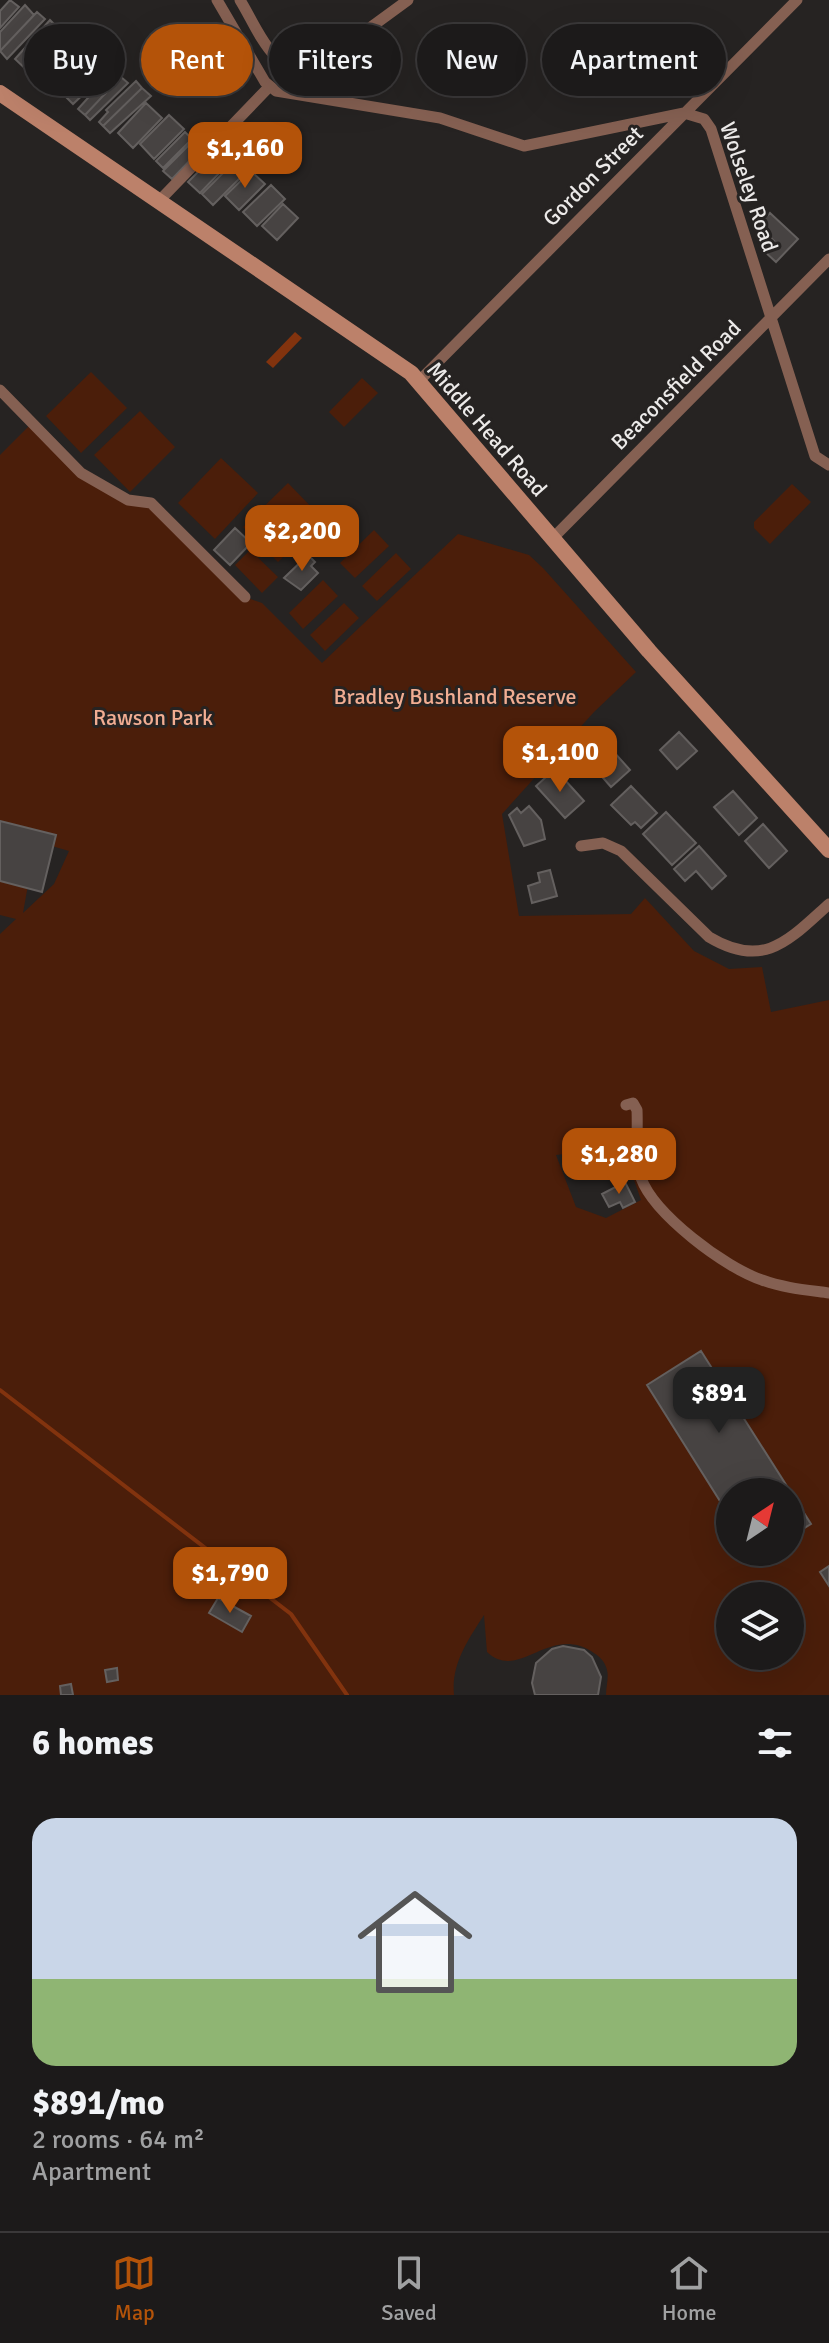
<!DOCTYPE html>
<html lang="en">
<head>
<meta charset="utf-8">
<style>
  body { margin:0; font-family:Signika,sans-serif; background:#292727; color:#f1f3f6; height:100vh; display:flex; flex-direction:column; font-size:30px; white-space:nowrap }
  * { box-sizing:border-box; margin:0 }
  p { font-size:26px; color:#a0a1a2 }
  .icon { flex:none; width:44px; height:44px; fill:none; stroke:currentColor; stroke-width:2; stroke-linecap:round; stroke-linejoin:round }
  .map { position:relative; height:1695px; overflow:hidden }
  .details { display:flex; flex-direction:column; background:#1c1a1a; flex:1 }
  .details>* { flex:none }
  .banner { position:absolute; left:24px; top:24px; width:782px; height:72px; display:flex; gap:16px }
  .needle { width:52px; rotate:35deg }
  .tools { position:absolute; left:716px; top:1478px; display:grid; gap:16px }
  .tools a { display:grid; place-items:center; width:88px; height:88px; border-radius:50%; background:#1c1a1a; box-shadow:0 8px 32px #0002,0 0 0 2px #3a3839; font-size:40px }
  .price { position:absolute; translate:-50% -68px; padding:0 18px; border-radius:16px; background:#b45309; color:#fff; font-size:26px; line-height:52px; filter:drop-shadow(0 2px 4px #0008) }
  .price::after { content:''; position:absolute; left:50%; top:48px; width:24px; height:18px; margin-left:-12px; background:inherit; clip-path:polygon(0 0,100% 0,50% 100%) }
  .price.current { background:#222; color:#fff }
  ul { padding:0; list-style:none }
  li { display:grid; align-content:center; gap:16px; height:424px; padding:0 32px }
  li+li { border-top:2px solid #3a3839 }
  li span { display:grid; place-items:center; height:248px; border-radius:24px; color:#555 }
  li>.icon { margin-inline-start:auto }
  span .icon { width:144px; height:144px; fill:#fffc; stroke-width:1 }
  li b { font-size:34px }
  h2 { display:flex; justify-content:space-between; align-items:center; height:96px; padding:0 32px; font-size:34px }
  .chip { padding:0 28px; border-radius:36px; background:#1c1a1a; box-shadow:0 8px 32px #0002,0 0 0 2px #3a3839; font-size:28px; line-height:72px }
  .chip.current { background:#b45309; color:#fff }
  .menu { display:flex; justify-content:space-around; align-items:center; height:112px; border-top:2px solid #3a3839; background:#1c1a1a; font-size:22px; color:#a0a1a2 }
  .menu a { display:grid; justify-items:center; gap:4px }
  .menu .current { color:#b45309 }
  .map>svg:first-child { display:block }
</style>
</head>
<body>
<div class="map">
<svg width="829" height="1695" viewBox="0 0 829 1695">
  <rect width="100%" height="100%" fill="#262322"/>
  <!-- green -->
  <path fill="#4b1e0a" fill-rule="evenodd" d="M91,372l36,36 -46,45 -35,-37z
    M362,378l16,15 -34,34 -15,-15z
    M140,411l35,36 -45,45 -36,-37z
    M32,423l49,50 47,27 23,3 94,94 17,6 60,60 136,-129 71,21 14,13 93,104 -42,40 -92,102 17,102 112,-2 14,-16 49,53 35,18 33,-2 9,45 58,-12v695h-223c0,-8 3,-18 1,-25 -2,-9 -8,-14 -16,-19 -43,-26 -72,31 -104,1l-3,-37c-16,25 -33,49 -30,80h-454v-761l16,-15 -16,-4v-37l28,7 -5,28 31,-29 15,-33 -69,-20v-376zM632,1135l1,42 8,23 -35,18 -30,-11 -20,-52 17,-2zM730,1492h60v60h-60zM730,1596h60v60h-60z
    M221,458l37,35 -43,46 -37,-36z
    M288,483l35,36 -45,43 -35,-35z
    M792,484l19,18 -41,42 -16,-16v-6z
    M374,530l15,16 -34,32 -15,-15z
    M250,550l28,27 -16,16 -27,-28z
    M396,553l15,16 -34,32 -15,-15z
    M323,580l15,16 -35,33 -14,-16z
    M344,603l15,15 -34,33 -15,-16z"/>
  <!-- water -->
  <path fill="#82330e" d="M295,332l7,6 -29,30 -7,-6z"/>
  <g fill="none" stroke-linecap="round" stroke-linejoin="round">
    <!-- stream -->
    <path stroke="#82330e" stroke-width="4" d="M0,1390l291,224 56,81"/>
  </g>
  <!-- building -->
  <path fill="#474342" stroke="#64605f" stroke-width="2" d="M10,0l9,7 -19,21v-17z
    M25,5l9,10 -34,36v-19z
    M37,12l8,7 -38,40 -7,-8z
    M50,20l15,15 -35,38 -15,-14z
    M76,29l10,8 -41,43 -9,-8z
    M86,37l9,9 -41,43 -9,-9z
    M90,58l16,15 -33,31 -14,-14z
    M114,69l7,8 -36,38 -7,-6z
    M121,77l7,6 -38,37 -5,-5z
    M136,81l6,7 -39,38 -4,-4 9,-10 -2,-2z
    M142,88l9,8 -41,37 -7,-7z
    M146,103l16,15 -29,30 -15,-15z
    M169,115l15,14 -30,30 -14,-15z
    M185,132l7,7 -29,29 -7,-7z
    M192,142l8,8 -28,29 -9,-8z
    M218,152l11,11 -29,30 -12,-11z
    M235,161l11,11 -33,33 -11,-11z
    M251,171l14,13 -26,26 -14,-14z
    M271,185l14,14 -28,27 -14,-14z
    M283,204l15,14 -21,22 -15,-14z
    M770,213l28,26 -22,23 -12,-11 10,-10 -16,-16z
    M235,528l16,15 -21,22 -16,-15z
    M308,555l7,7 -4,4 7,7 -17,17 -17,-12z
    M596,732l34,38 -19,17 -34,-39z
    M679,732l18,19 -20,18 -17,-19z
    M555,769l29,32 -19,17 -29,-32z
    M631,786l26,27 -16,15 -6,-6 -4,3 -20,-20z
    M733,791l24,27 -18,17 -25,-28z
    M529,806l12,14 4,19 -21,7 -15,-31 8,-7 4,5z
    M666,812l30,31 -24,22 -29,-31z
    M0,821l56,14 -14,57 -42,-11z
    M763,824l24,27 -18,17 -24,-27z
    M699,846l27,30 -14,13 -16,-18 -11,10 -11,-12z
    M550,870l7,26 -25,7 -4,-17 12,-4 -2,-9z
    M603,1153l7,21 -12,4 -2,-7 -12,4 -5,-15z
    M625,1182l10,20 -12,6 -3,-6 -11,5 -7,-13z
    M701,1351l110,173 -21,13v-45h-60v25l-83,-132z
    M829,1566v20l-9,-14z
    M218,1598l33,18 -9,16 -33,-19z
    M563,1646l21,4 8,7 9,20 -3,18h-63l-3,-12 4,-20 16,-14z
    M117,1668l1,12 -11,2 -2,-12z
    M71,1684l2,11h-12l-1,-9z"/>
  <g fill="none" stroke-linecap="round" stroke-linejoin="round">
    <!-- street -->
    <path stroke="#856052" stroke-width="11" d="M217,0l48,82 11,9 164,27 84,28 160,-33 20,6 7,10 104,327 14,9
      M240,0c18,29 34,79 75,68l93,-68
      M159,201l110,-114
      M419,381l378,-381
      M0,390l81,83 47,27 23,3 94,94
      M552,539l277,-280
      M581,846l22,-3 18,8 88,86c55,33 80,3 120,-33
      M626,1105l7,-2 4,7c1,20 -2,48 4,68 13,36 84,90 121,102 21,8 45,10 67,13"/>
    <!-- secondary -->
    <path stroke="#bc816a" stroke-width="16" d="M0,93l411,280 238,278 180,199"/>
  </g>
  <g text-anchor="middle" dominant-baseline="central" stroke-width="6" stroke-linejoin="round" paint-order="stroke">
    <!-- street labels -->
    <g font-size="22" fill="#eceae9" stroke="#262322">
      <text transform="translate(593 176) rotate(-45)">Gordon Street</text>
      <text transform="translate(749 187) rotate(71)">Wolseley Road</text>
      <text transform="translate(676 385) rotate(-45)">Beaconsfield Road</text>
      <text transform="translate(487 429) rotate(49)">Middle Head Road</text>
    </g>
    <!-- park labels -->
    <g font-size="22" fill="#f1ad92" stroke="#262322">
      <text x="455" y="696">Bradley Bushland Reserve</text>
      <text x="153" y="717">Rawson Park</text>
    </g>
  </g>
</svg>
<div class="tools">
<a><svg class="needle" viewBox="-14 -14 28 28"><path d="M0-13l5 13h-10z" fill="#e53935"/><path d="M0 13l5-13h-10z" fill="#a0a1a2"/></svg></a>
<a><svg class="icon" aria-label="layers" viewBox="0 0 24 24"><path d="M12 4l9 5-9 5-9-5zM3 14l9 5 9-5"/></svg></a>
</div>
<b class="price" style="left:245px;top:190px">$1,160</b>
<b class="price" style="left:302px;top:573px">$2,200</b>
<b class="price" style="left:560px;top:794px">$1,100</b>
<b class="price" style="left:619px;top:1196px">$1,280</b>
<b class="price current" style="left:719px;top:1435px">$891</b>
<b class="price" style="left:230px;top:1615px">$1,790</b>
<div class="banner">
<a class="chip">Buy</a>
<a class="chip current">Rent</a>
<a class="chip">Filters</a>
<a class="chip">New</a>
<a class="chip">Apartment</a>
</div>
</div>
<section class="details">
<h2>6 homes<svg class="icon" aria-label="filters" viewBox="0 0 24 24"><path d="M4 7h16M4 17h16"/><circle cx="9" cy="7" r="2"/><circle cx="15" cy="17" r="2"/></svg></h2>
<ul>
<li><span style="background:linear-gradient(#c9d6e8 65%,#8fb573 0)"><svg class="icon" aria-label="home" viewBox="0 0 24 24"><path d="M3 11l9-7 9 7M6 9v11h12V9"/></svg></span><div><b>$891/mo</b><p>2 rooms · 64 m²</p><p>Apartment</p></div></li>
</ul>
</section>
<nav class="menu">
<a class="current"><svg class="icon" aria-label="map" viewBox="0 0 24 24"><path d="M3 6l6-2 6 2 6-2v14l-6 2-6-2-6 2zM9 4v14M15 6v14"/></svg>Map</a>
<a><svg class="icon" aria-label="saved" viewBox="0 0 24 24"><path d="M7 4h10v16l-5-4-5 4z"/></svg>Saved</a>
<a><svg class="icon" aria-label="home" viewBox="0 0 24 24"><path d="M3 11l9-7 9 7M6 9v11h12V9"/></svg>Home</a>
</nav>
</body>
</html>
